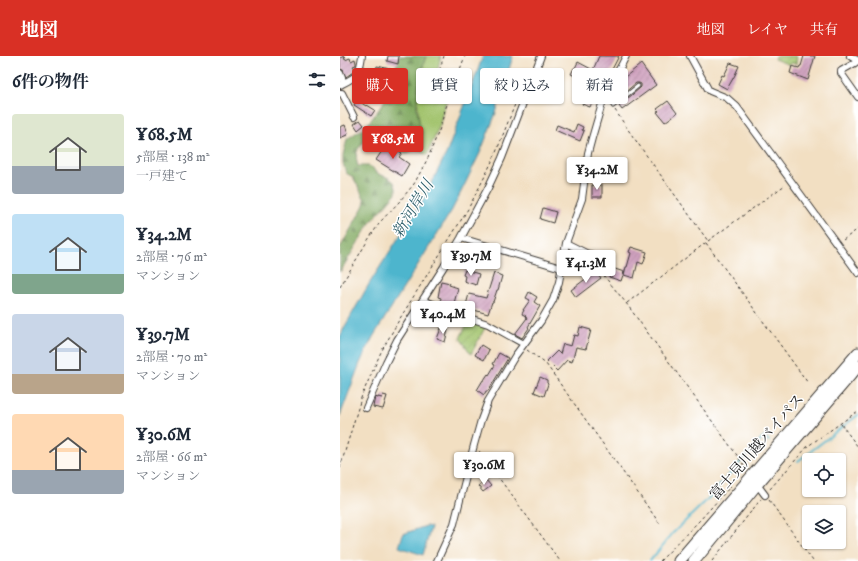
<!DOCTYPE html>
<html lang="ja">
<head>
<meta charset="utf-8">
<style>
  body { margin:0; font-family:"IM FELL DW Pica","Noto Serif JP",serif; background:#f6f6f7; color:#1f2937; height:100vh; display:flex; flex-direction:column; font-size:15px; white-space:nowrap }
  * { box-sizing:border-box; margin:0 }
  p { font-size:13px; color:#747a83 }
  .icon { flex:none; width:22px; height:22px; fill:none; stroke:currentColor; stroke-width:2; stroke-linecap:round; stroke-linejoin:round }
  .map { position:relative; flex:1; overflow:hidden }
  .sheet { display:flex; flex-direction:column; background:#fff; width:340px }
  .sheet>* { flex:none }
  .hud { position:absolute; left:12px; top:12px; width:380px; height:36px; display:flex; gap:8px }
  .controls { position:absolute; left:462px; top:397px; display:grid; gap:8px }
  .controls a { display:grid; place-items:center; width:44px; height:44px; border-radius:4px; background:#fff; box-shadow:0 1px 3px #0004; font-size:20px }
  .price { position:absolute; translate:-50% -34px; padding:0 9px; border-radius:4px; background:#fff; color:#222; font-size:13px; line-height:26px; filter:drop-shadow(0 1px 2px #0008) }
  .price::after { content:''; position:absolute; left:50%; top:24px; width:12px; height:9px; margin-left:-6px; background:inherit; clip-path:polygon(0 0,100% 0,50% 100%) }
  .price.current { background:#d93025; color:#fff }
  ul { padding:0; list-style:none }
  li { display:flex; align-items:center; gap:12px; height:100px; padding:0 12px }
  li span { display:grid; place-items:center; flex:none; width:112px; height:80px; border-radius:4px; color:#555 }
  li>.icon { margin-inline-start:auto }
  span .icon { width:48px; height:48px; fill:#fffc; stroke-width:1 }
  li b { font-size:17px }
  h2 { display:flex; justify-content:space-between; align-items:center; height:48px; padding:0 12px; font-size:17px }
  .pill { padding:0 14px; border-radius:4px; background:#fff; box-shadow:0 1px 3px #0004; font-size:14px; line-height:36px }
  .pill.current { background:#d93025; color:#fff }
  header { display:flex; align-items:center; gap:24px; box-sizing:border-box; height:56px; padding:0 20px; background:#d93025; color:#fff }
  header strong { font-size:19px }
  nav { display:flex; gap:22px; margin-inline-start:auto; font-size:14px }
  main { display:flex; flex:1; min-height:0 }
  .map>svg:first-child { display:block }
</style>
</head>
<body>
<header>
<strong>地図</strong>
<nav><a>地図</a><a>レイヤ</a><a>共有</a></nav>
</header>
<main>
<section class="sheet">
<h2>6件の物件<svg class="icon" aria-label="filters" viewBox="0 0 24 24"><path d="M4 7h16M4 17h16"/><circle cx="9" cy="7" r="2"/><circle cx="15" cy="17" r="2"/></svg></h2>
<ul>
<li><span style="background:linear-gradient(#dfe7d0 65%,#9aa5b1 0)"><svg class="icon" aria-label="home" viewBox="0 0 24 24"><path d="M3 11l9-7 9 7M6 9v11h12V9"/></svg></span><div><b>¥68.5M</b><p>5部屋 · 138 m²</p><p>一戸建て</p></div></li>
<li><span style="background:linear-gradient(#bfe0f5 75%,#7fa58c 0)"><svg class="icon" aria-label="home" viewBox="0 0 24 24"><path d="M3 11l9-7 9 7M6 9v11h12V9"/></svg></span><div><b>¥34.2M</b><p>2部屋 · 76 m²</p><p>マンション</p></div></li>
<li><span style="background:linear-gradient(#c9d6e8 75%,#b9a48a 0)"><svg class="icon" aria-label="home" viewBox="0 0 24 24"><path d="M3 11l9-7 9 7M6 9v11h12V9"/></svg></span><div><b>¥39.7M</b><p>2部屋 · 70 m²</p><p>マンション</p></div></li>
<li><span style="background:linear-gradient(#ffd9b3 70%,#9aa5b1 0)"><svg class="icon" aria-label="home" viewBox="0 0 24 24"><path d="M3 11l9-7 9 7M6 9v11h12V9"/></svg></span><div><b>¥30.6M</b><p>2部屋 · 66 m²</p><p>マンション</p></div></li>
</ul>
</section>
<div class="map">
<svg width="518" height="505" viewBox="0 0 518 505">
  <defs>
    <pattern id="forest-firs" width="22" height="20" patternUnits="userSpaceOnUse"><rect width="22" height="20" fill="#80a85f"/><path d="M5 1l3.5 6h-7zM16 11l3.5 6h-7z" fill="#68884e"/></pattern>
    <pattern id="garden-furrows" width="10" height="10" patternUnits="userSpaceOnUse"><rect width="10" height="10" fill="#a0c26b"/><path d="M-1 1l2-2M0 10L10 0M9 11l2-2" fill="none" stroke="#89a65c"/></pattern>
    <pattern id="building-hatch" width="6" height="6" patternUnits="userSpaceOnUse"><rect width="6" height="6" fill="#cfa0be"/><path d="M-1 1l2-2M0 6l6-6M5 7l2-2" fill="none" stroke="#b189a3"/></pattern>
  </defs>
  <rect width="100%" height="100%" fill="#fff"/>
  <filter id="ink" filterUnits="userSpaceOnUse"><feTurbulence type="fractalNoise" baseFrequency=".025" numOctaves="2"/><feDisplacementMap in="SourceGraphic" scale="8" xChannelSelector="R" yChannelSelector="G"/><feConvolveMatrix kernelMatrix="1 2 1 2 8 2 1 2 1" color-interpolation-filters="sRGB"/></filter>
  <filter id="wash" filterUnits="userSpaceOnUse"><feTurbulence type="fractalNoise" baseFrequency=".012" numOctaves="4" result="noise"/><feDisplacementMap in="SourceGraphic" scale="16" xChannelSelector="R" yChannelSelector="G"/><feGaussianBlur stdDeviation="0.9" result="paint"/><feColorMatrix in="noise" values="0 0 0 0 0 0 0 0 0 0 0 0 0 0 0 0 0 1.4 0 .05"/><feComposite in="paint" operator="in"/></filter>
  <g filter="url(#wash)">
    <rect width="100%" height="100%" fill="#f2dfc2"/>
    <!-- grass -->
    <path fill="#a0c26b" stroke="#5e6f44" d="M86,0h15l-6,24c2,8 10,7 14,14l-6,16 -3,15 -13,30 -6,-3 -6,-5c4,-3 6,-5 6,-10 0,-10 -3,-19 -3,-28 -2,-18 3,-36 8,-53z"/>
    <!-- forest -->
    <path fill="url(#forest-firs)" stroke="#4e623e" d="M59,0h27c-6,17 -10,35 -9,53 1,7 6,29 3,34 -3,4 -9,8 -12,11h-2l-18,-13h-9l-7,-6c-12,9 -19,16 -14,31h11l4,2 3,5 13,5 5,4 2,6v5l-26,30 -30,49v-24l23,-41 2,-5 -1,-4 -11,-21 -7,-4 -3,-10v-7l4,-17 10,-7 8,-4 17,-23 8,-14z"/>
    <!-- garden -->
    <path fill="url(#garden-furrows)" stroke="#5e6f44" d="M435,0h22l-1,8 -5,-1 -1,2 -16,-6z
      M129,264l17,6 -15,28 -11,-16z"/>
    <!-- water -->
    <path fill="#4eb5cd" stroke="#356874" d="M143,0h30l-17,57 -16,40 -15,31 -13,26 -79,127 -13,26 -20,53v-79l4,-9 25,-44 55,-86 23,-46z
      M86,470l5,1 -8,28 -24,-8 4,-13z"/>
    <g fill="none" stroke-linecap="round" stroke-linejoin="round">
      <!-- stream -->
      <path stroke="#4eb5cd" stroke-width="2" d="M458,405l60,-46
        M310,505l22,-27 34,-33 28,-32 30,-32 5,4"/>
    </g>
    <g id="blocks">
      <!-- building -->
      <path fill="url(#building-hatch)" d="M4,0l1,4 5,-2 1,3 4,-2 1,4v2l-3,1 2,3 -2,3 -7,5 -3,-7 -3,-1v-11z
        M48,0h11l-1,8 -11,-3z
        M259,0h20l-11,21 -6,-3 -1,3 -3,-2 -3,5 -16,-8 -2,5 -6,-3 3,-6h1l3,-6 15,8z
        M464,0h11l-7,24 -18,-7 2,-7 7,2 1,-2h1z
        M390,7l9,3 -4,9 -8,14 -9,-5 4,-9 2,1z
        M301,8l15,21 -34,25 -3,-4 21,-18 1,-1v-3l-2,-1h-3l-19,16 -4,-5 3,-1 -1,-1 2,-2h-1l4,-3 -1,-2 7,-7 -1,-1z
        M37,10l13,3 -5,21 -5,-2 -4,9 -8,-4 3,-12h2z
        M247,32l10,4 -7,15 -8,-3 2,-4h-1z
        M17,44l9,6 1,-1 8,5 -4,6 -17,-11z
        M328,45l9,12 -12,9 -8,-10 2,-1 -2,-2z
        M20,64l4,5 -6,5 -4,-6z
        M237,68l6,3 -1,3 2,1 -4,10 -25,-11 2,-5 17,7z
        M5,69l3,8 -1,1v1l-7,3v-11z
        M49,89l13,8 -3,4 10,7 -7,12 -26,-16 8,-12 2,2z
        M252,129h10v12h-10z
        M203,152l13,4 -3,11 -13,-4z
        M291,191l16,5 -4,12 -5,-2 -4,16 -10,-3 2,-8h1l4,-14 -2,-1z
        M272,212l12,4 -3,9 -12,-4z
        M125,214l14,4 -3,11 -12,-4 1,-5 -2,-1z
        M154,217l8,3 -4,14h-1l-4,12h-1l-4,12 -14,-4 -1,4 -6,-1 2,-7 -3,-1 3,-11 17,4z
        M257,217l4,5 -25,19 -5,-7 21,-16 1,1z
        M101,225l9,2 -1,2 9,3 -5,19 -13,-5 1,-4 -3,-1z
        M189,236l8,5 -3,5 6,4 -12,21 1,1 -7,10 -7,-4 12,-16 -2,-1 1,-1 -4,-2 2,-4h-1l7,-10 -4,-2z
        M240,271l11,3 -5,19 -10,-2 -4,15 -5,-2 -10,11 -10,-10 10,-10 3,3 3,-10 8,2 3,-11 4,1z
        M101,272l7,2 -3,12 -8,-3z
        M141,289l8,5 -5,10 -9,-5z
        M159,297l9,5 -20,33h-2l-2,4 -7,-5 6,-10h1l4,-6 1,1 6,-10 -2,-1z
        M200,321l7,3v3l1,1 -4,12 -10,-4z
        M43,339l4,1 -4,13 -10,-2 2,-10 3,1v-1l4,1z
        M145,410l6,7 -6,5 -6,-8z
        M146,424l5,6 -8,6 -5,-6z"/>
    </g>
  </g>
  <g filter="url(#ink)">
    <use href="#blocks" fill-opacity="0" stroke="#3c3935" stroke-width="1"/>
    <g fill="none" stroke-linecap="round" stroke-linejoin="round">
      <defs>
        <path id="lane" d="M273,50l25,-20"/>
        <path id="street" d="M350,0l18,33 2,2 17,7 10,9 121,166
          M510,0l8,5
          M517,4l-2,3 -14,8v2l17,24
          M0,17l4,10
          M0,29c18,-9 19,-9 22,-29
          M0,37h2l12,24
          M121,182l100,30
          M226,187l20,10 23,6
          M83,244l34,14 31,10 36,20
          M26,352l20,-46 11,-22 46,-72 18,-30 27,-50 14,-30 39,-102
          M416,427l9,12
          M97,505l17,-37 20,-79 7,-25 7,-19 27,-45 26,-35 12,-21 6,-18 7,-39 16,-44 6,-46 4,-15 12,-41 4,-9 13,-22 5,-10"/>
        <path id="highway" d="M339,505l179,-208
          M354,505l63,-77 101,-118"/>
      </defs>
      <!-- lane casing -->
      <use href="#lane" stroke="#3c3935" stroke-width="5"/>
      <!-- street casing -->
      <use href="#street" stroke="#3c3935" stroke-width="8"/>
      <!-- highway casing -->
      <use href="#highway" stroke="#3c3935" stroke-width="13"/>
      <!-- path -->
      <path stroke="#3c3935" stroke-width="1" stroke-dasharray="3 3" stroke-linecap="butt" d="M104,0c-2,7 -9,23 -4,28 3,3 9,5 12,6
        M275,54l14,21 79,110
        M503,184l15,-11
        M366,187l102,140
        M252,205l34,42 113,155 7,11
        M0,231l28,-47 13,-19 18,-19 15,-18 14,-26 12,-30 5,-18 20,-54
        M287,247l81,-62 77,-56
        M187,294l19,14 114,160
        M501,368l17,23
        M139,395l81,110
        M0,412l22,-73 19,-43 18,-32 69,-111 16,-31 11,-23 30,-76
        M430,433l38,-43 50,-35
        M429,444l44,61
        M320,505l40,-41 31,-34
        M372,505l49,-62"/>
      <!-- lane -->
      <use href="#lane" stroke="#fff" stroke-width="3"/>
      <!-- street -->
      <use href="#street" stroke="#fff" stroke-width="6"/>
      <!-- highway -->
      <use href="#highway" stroke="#fff" stroke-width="11"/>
    </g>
  </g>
  <g text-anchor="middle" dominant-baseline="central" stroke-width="3" stroke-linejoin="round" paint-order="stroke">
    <!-- street labels -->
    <g font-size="15" fill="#1c1c1c" stroke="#fff">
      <text transform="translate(417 391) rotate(-49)">富士見川越バイパス</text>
    </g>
    <!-- water labels -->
    <g font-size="16" font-style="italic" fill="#32616c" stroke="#fff">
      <text transform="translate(73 153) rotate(-59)">新河岸川</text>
    </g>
  </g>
</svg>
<div class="controls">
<a><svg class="icon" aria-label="locate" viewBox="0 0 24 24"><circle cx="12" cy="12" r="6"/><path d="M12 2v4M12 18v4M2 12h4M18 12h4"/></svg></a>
<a><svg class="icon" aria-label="layers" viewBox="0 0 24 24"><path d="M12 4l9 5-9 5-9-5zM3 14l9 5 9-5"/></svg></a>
</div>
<b class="price current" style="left:53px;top:104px">¥68.5M</b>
<b class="price" style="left:257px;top:135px">¥34.2M</b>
<b class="price" style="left:131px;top:221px">¥39.7M</b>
<b class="price" style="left:246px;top:228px">¥41.3M</b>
<b class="price" style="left:103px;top:279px">¥40.4M</b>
<b class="price" style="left:144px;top:430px">¥30.6M</b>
<div class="hud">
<a class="pill current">購入</a>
<a class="pill">賃貸</a>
<a class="pill">絞り込み</a>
<a class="pill">新着</a>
</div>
</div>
</main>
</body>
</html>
